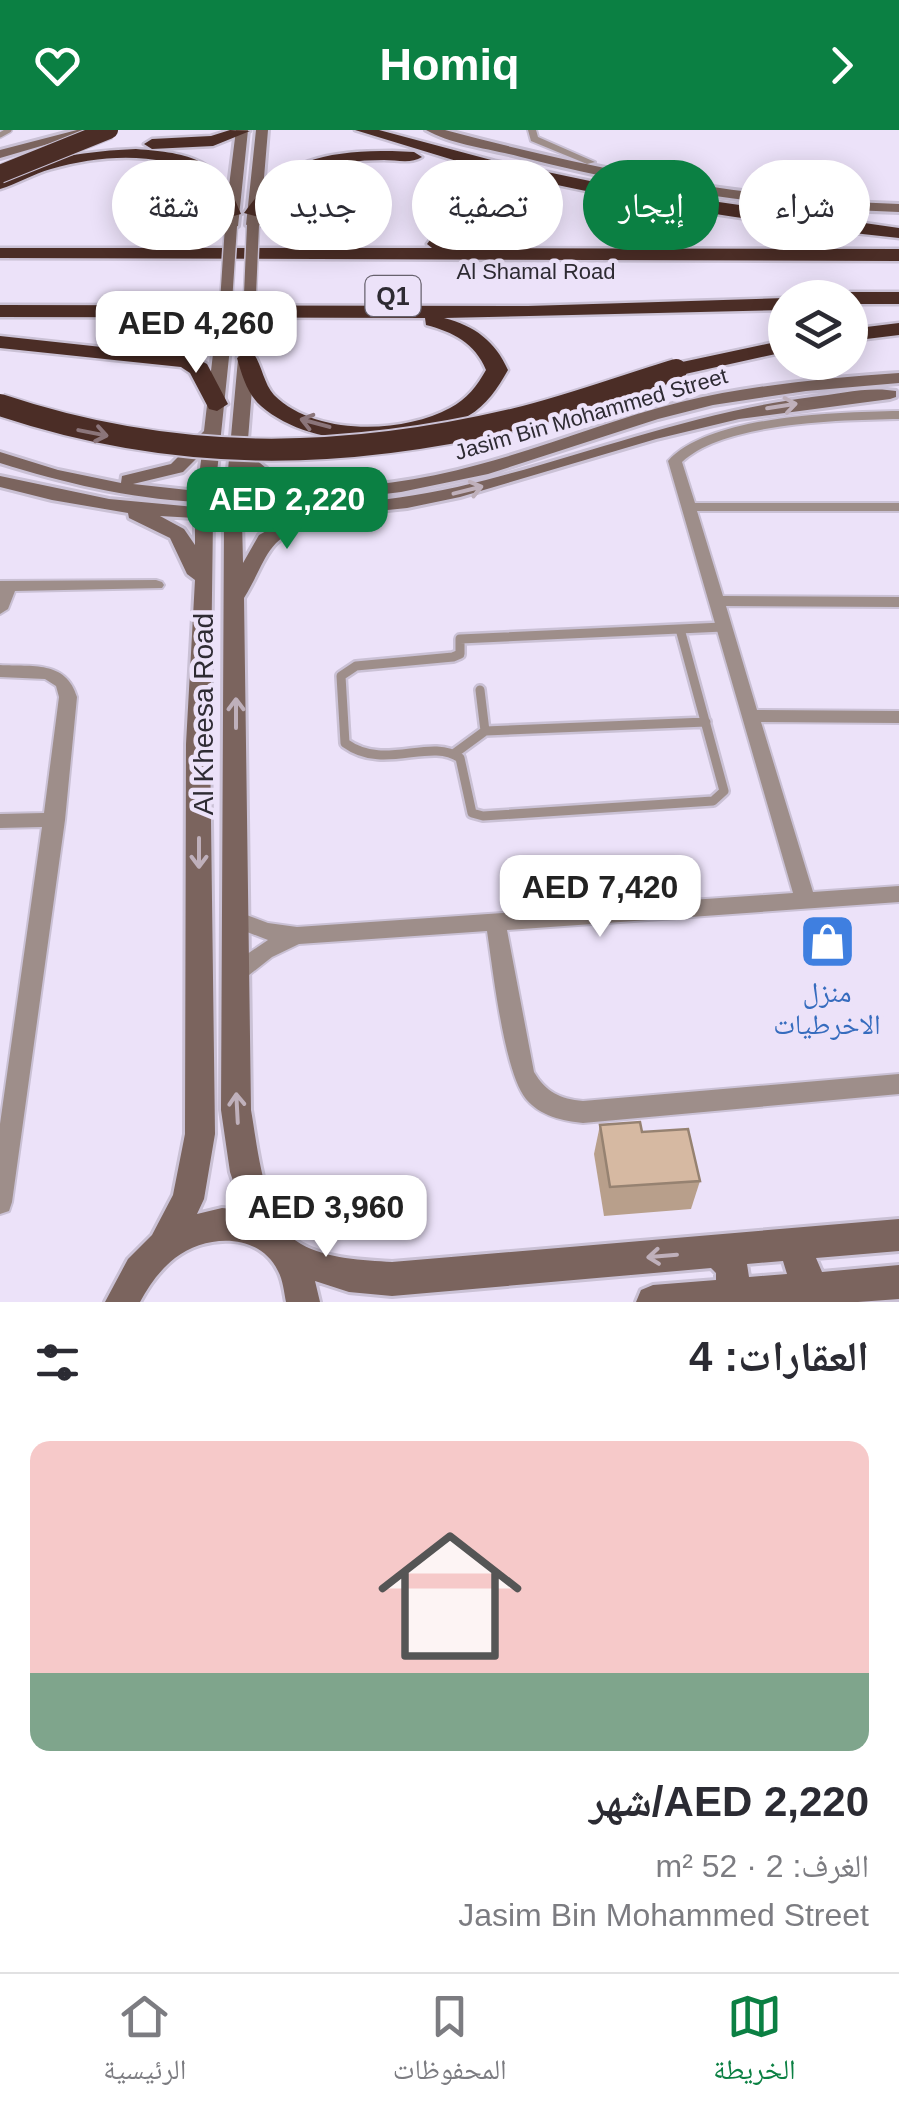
<!DOCTYPE html>
<html lang="ar">
<head>
<meta charset="utf-8">
<style>
  body { margin:0; font-family:Helvetica,"Noto Naskh Arabic",sans-serif; background:#f2f2f3; color:#2b2b33; direction:rtl; height:100vh; display:flex; flex-direction:column; font-size:38px; white-space:nowrap }
  * { box-sizing:border-box; margin:0 }
  p { font-size:32px; color:#7c7c81 }
  .icon { flex:none; width:55px; height:55px; fill:none; stroke:currentColor; stroke-width:2; stroke-linecap:round; stroke-linejoin:round }
  .map { position:relative; height:1172px; overflow:hidden; direction:ltr }
  .panel { display:flex; flex-direction:column; background:#fff; flex:1 }
  .panel>* { flex:none }
  .guide { position:absolute; left:30px; top:30px; width:840px; height:90px; direction:rtl; display:flex; gap:20px }
  .tools { position:absolute; left:768px; top:150px; display:grid; gap:20px }
  .tools a { display:grid; place-items:center; width:100px; height:100px; border-radius:50%; background:#fff; box-shadow:0 5px 25px #0003; font-size:50px }
  .price { position:absolute; translate:-50% -85px; padding:0 22px; border-radius:20px; background:#fff; color:#222; font-size:32px; line-height:65px; filter:drop-shadow(0 2px 5px #0008) }
  .price::after { content:''; position:absolute; left:50%; top:60px; width:30px; height:22px; margin-left:-15px; background:inherit; clip-path:polygon(0 0,100% 0,50% 100%) }
  .price.current { background:#0b8043; color:#fff }
  ul { padding:0; list-style:none }
  li { display:grid; align-content:center; gap:20px; height:530px; padding:0 30px }
  li+li { border-top:2px solid #e1e1e2 }
  li span { display:grid; place-items:center; height:310px; border-radius:20px; color:#555 }
  li>.icon { margin-inline-start:auto }
  span .icon { width:180px; height:180px; fill:#fffc; stroke-width:1 }
  li b { font-size:42px }
  h2 { display:flex; justify-content:space-between; align-items:center; height:120px; padding:0 30px; font-size:42px }
  .tag { padding:0 35px; border-radius:45px; background:#fff; box-shadow:0 5px 25px #0003; font-size:35px; line-height:90px }
  .tag.current { background:#0b8043; color:#fff }
  header { display:flex; justify-content:space-between; align-items:center; height:130px; padding:0 30px; background:#0b8043; color:#fff; font-size:45px; font-weight:700 }
  .menu { display:flex; justify-content:space-around; align-items:center; height:140px; border-top:2px solid #e1e1e2; background:#fff; font-size:28px; color:#7c7c81 }
  .menu a { display:grid; justify-items:center; gap:5px }
  .menu .current { color:#0b8043 }
  .map>svg:first-child { display:block }
</style>
</head>
<body>
<header><svg class="icon" aria-label="forward" viewBox="0 0 24 24"><path d="M9 5l7 7-7 7"/></svg>Homiq<svg class="icon" aria-label="heart" viewBox="0 0 24 24"><path d="M12 20l-8-8c-3-5 5-10 8-4 3-6 11-1 8 4z"/></svg></header>
<div class="map">
<svg width="899" height="1172" viewBox="0 0 899 1172">
  <rect width="100%" height="100%" fill="#ece2f9"/>
  <g fill="none" stroke-linecap="round" stroke-linejoin="round">
    <defs>
      <path id="lane-far1" d="M0,5l9,-5"/>
      <path id="lane" d="M680,499l44,162 -11,10 -230,15 -11,-3 -12,-55c-31,-21 -75,14 -115,-15l-4,-67 15,-10 97,-9 7,-3v-15l263,-12
        M480,560l5,41
        M455,623l30,-22 221,-9"/>
      <path id="street" d="M528,0h8l2,7 57,25 -8,2 -56,-23z
        M899,281v8c-57,1 -175,3 -217,43l13,41h204v8h-202l26,85 176,1v10l-173,-1 31,104 142,1v12l-138,-1 52,170 86,-6v16l-392,28 27,142c12,20 26,27 49,29l316,-27v20l-316,29c-20,-2 -43,-7 -57,-24 -22,-27 -33,-129 -39,-168l-188,13 -27,13 -28,22 -8,3 -8,-3 -3,-6 3,-6 40,-27 -39,-15 -3,-6 3,-6 7,-2 32,12 29,4 496,-34 -125,-432c41,-46 171,-49 231,-50z
        M156,450l6,2 2,3 -2,3 -147,3 -7,18 -8,5v-33z
        M0,535c32,2 66,-5 77,32l-12,123 -53,382 -3,9 -9,3v-90l42,-297 -42,1v-14l44,-1 15,-116 -3,-11 -11,-7 -45,-2z"/>
      <path id="secondary" d="M77,0h19l-96,28v-8z
        M236,0h12l-10,96 -7,4 -7,-4z
        M256,0h12l-8,95 -7,4 -7,-4z
        M426,0h19c150,40 299,69 454,74v8c-129,-4 -253,-23 -378,-55 -29,-8 -69,-12 -95,-27z
        M249,191l8,5 -10,126 25,21 36,9 3,4 -6,5c58,-4 116,-10 172,-26 69,-18 135,-46 204,-63 71,-17 145,-24 218,-29v10l-93,8 -93,14 -55,14 -170,55 -87,18 -57,7 -101,4v6c81,-1 163,-8 243,-29 111,-29 210,-68 326,-83 26,-3 58,-11 84,-6v6l-6,2 -151,20 -83,20 -196,58 -53,11 -97,10v7c-45,12 -44,38 -66,73l7,512c7,39 13,114 50,134 26,15 62,16 91,18l507,-43v32l-83,7 6,14 77,-7v34l-41,3h-222l5,-12 12,-5 63,-5v-7l-5,-5 -319,28 -43,-4 -34,-11 5,21h-34c-2,-10 -3,-22 -8,-31 -19,-39 -72,-37 -103,-13 -15,12 -26,27 -35,44h-35l23,-43 24,-24 21,-40 12,-61 1,-390 9,-164 -8,-6 -17,-36 -41,-20 -1,-5 -76,-13 -52,-13v-11l109,23 86,8 1,-5c-68,-4 -132,-19 -196,-39v-11l58,18 63,13 1,-7 49,-12 33,-33 12,-103 8,-5 8,5 -17,164h11l15,-166zM202,323l-5,38 -64,-7 50,-12zM246,339l14,12 40,10 -56,1zM214,373h11l-1,5h-10zM160,386l35,2v27l-11,-16zM213,389l11,1 -3,590 9,62 13,38 -21,-2 -25,6 7,-15 11,-65 -5,-390zM288,389l-29,16 -16,28 -1,-43zM783,1131l4,13 -38,3 -2,-13z"/>
      <path id="highway" d="M230,0l20,1 -37,15 -61,3 -8,-5 8,-5 59,-3z
        M355,0h24l116,31 133,28 271,39v10c-142,-16 -284,-36 -422,-72l24,13 14,25 -24,27 -50,17 458,1v12l-899,-3v-10h432l-5,-4 3,-4c26,-6 51,-12 67,-36l-9,-18 -30,-17 -2,-3 4,-4z
        M136,19c54,4 85,10 105,65l-15,4 -22,-42c-46,-25 -103,-21 -153,-7 -18,5 -34,15 -51,20v-11c43,-21 89,-27 136,-29z
        M392,21l22,1 8,5c-11,7 -25,3 -38,3 -53,0 -95,12 -125,57l-15,-4c38,-55 84,-62 148,-62z
        M850,162h49v12h-49v-6h-9z
        M785,168v12l-341,8c31,8 51,23 64,52 -11,19 -21,35 -40,46 -56,34 -157,34 -207,-10 -14,-12 -19,-31 -24,-48l10,-6 7,2c8,12 10,30 20,41 41,41 128,39 176,13 17,-9 27,-22 36,-38 -11,-27 -33,-38 -60,-45l-1,-7 -425,-1v-12l528,1z
        M899,193v12l-49,6v-12z
        M0,206l194,21 13,7 21,40 -11,7 -8,-2 -19,-36 -9,-6 -181,-19z
        M785,210v12l-109,24 -11,-6 3,-5z"/>
    </defs>
    <!-- lane-far1 casing -->
    <use href="#lane-far1" stroke="#cac1d5" stroke-width="8"/>
    <!-- lane casing -->
    <use href="#lane" stroke="#cac1d5" stroke-width="14"/>
    <!-- street casing -->
    <use href="#street" stroke="#cac1d5" stroke-width="4"/>
    <!-- secondary casing -->
    <use href="#secondary" stroke="#cac1d5" stroke-width="6"/>
    <!-- highway casing -->
    <use href="#highway" stroke="#cac1d5" stroke-width="5"/>
    <!-- lane-far1 -->
    <use href="#lane-far1" stroke="#9e8e8a" stroke-width="5"/>
    <!-- lane -->
    <use href="#lane" stroke="#9e8e8a" stroke-width="9"/>
    <!-- street -->
    <use href="#street" fill="#9e8e8a" fill-rule="evenodd"/>
    <!-- secondary -->
    <use href="#secondary" fill="#7b645e" fill-rule="evenodd"/>
    <!-- highway -->
    <use href="#highway" fill="#4b2d26" fill-rule="evenodd"/>
    <defs>
      <path id="secondary-bridge-far1" d="M225,188l6,-92
        M249,188l4,-93"/>
      <path id="secondary-bridge" d="M249,196v-11
        M224,198l1,-13"/>
      <path id="highway-bridge-far1" d="M0,44l109,-44"/>
      <path id="highway-bridge" d="M0,275c173,58 339,56 516,14 54,-13 107,-33 160,-49"/>
    </defs>
    <!-- secondary-bridge-far1 casing -->
    <use href="#secondary-bridge-far1" stroke="#cac1d5" stroke-width="15" stroke-linecap="butt"/>
    <!-- secondary-bridge casing -->
    <use href="#secondary-bridge" stroke="#cac1d5" stroke-width="21" stroke-linecap="butt"/>
    <!-- highway-bridge-far1 casing -->
    <use href="#highway-bridge-far1" stroke="#cac1d5" stroke-width="20" stroke-linecap="butt"/>
    <!-- highway-bridge casing -->
    <use href="#highway-bridge" stroke="#cac1d5" stroke-width="26" stroke-linecap="butt"/>
    <!-- secondary-bridge-far1 -->
    <use href="#secondary-bridge-far1" stroke="#7b645e" stroke-width="12"/>
    <!-- secondary-bridge -->
    <use href="#secondary-bridge" stroke="#7b645e" stroke-width="18"/>
    <!-- highway-bridge-far1 -->
    <use href="#highway-bridge-far1" stroke="#4b2d26" stroke-width="18"/>
    <!-- highway-bridge -->
    <use href="#highway-bridge" stroke="#4b2d26" stroke-width="22"/>
  </g>
  <!-- wall -->
  <path fill="#b89f8b" d="M600,995l42,7 58,49 -9,28 -87,7 -10,-62z"/>
  <!-- building -->
  <path fill="#d6b9a2" stroke="#968271" stroke-width="2.5" d="M640,992l2,10 46,-3 12,52 -90,6 -10,-62z"/>
  <!-- one-way arrows -->
  <defs><path id="oneway-shaft" d="M-6 0H5M1.5-3L5.5 0L1.5 3" fill="none" stroke-width="1.6" stroke-linecap="round" stroke-linejoin="round" transform="scale(2.5)"/></defs>
  <g stroke="#bfb0bb">
    <use href="#oneway-shaft" transform="translate(782 276) rotate(-9)"/>
    <use href="#oneway-shaft" transform="translate(468 360) rotate(-14)"/>
    <use href="#oneway-shaft" transform="translate(236 583) rotate(-90)"/>
    <use href="#oneway-shaft" transform="translate(199 723) rotate(90)"/>
    <use href="#oneway-shaft" transform="translate(237 978) rotate(-93)"/>
    <use href="#oneway-shaft" transform="translate(662 1126) rotate(175)"/>
  </g>
  <g stroke="#8b757a">
    <use href="#oneway-shaft" transform="translate(315 293) rotate(-165)"/>
    <use href="#oneway-shaft" transform="translate(93 303) rotate(11)"/>
  </g>
  <!-- icons -->
  <defs>
    <symbol id="shop-square" viewBox="-11 -11 22 22"><rect x="-9" y="-9" width="18" height="18" rx="4" fill="#3f7fe0" stroke="#ece2f9"/><path d="M-5-2.5h2.3a2.7 3.5 0 0 1 5.4 0H5L5.5 6h-11ZM-1.5-2.5h3a1.5 2.3 0 0 0-3 0Z" fill="#fff"/></symbol>
  </defs>
  <g fill-rule="evenodd">
    <use href="#shop-square" x="796" y="780" width="63" height="63"/>
  </g>
  <g text-anchor="middle" dominant-baseline="central" stroke-width="9" stroke-linejoin="round" paint-order="stroke">
    <!-- far-street labels -->
    <g font-size="22" fill="#2e2b33" stroke="#ece2f9">
      <text x="536" y="141">Al Shamal Road</text>
      <text transform="translate(591 284) rotate(-16)">Jasim Bin Mohammed Street</text>
    </g>
    <!-- shield labels -->
    <rect fill="#ece2f9" stroke="#67626e" stroke-width="2.5" x="365.5" y="146" width="55" height="40" rx="8"/>
    <g font-size="25" font-weight="bold" fill="#2e2b33">
      <text x="393" y="166">Q1</text>
    </g>
    <!-- street labels -->
    <g font-size="28" fill="#2e2b33" stroke="#ece2f9">
      <text transform="translate(203 584) rotate(-90)">Al Kheesa Road</text>
    </g>
    <!-- shop labels -->
    <g font-size="28" fill="#366cbe" stroke="#ece2f9">
      <text x="827" y="862">منزل<tspan x="827" dy="32">الاخرطيات</tspan></text>
    </g>
  </g>
</svg>
<div class="tools">
<a><svg class="icon" aria-label="layers" viewBox="0 0 24 24"><path d="M12 4l9 5-9 5-9-5zM3 14l9 5 9-5"/></svg></a>
</div>
<b class="price" style="left:196px;top:246px">AED 4,260</b>
<b class="price current" style="left:287px;top:422px">AED 2,220</b>
<b class="price" style="left:600px;top:810px">AED 7,420</b>
<b class="price" style="left:326px;top:1130px">AED 3,960</b>
<div class="guide">
<a class="tag">شراء</a>
<a class="tag current">إيجار</a>
<a class="tag">تصفية</a>
<a class="tag">جديد</a>
<a class="tag">شقة</a>
</div>
</div>
<section class="panel">
<h2>العقارات: 4<svg class="icon" aria-label="filters" viewBox="0 0 24 24"><path d="M4 7h16M4 17h16"/><circle cx="9" cy="7" r="2"/><circle cx="15" cy="17" r="2"/></svg></h2>
<ul>
<li><span style="background:linear-gradient(#f6c9c9 75%,#7fa58c 0)"><svg class="icon" aria-label="home" viewBox="0 0 24 24"><path d="M3 11l9-7 9 7M6 9v11h12V9"/></svg></span><div><b>AED 2,220/شهر</b><p>الغرف: 2 · 52 m²</p><p>Jasim Bin Mohammed Street</p></div></li>
</ul>
</section>
<nav class="menu">
<a class="current"><svg class="icon" aria-label="map" viewBox="0 0 24 24"><path d="M3 6l6-2 6 2 6-2v14l-6 2-6-2-6 2zM9 4v14M15 6v14"/></svg>الخريطة</a>
<a><svg class="icon" aria-label="saved" viewBox="0 0 24 24"><path d="M7 4h10v16l-5-4-5 4z"/></svg>المحفوظات</a>
<a><svg class="icon" aria-label="home" viewBox="0 0 24 24"><path d="M3 11l9-7 9 7M6 9v11h12V9"/></svg>الرئيسية</a>
</nav>
</body>
</html>
